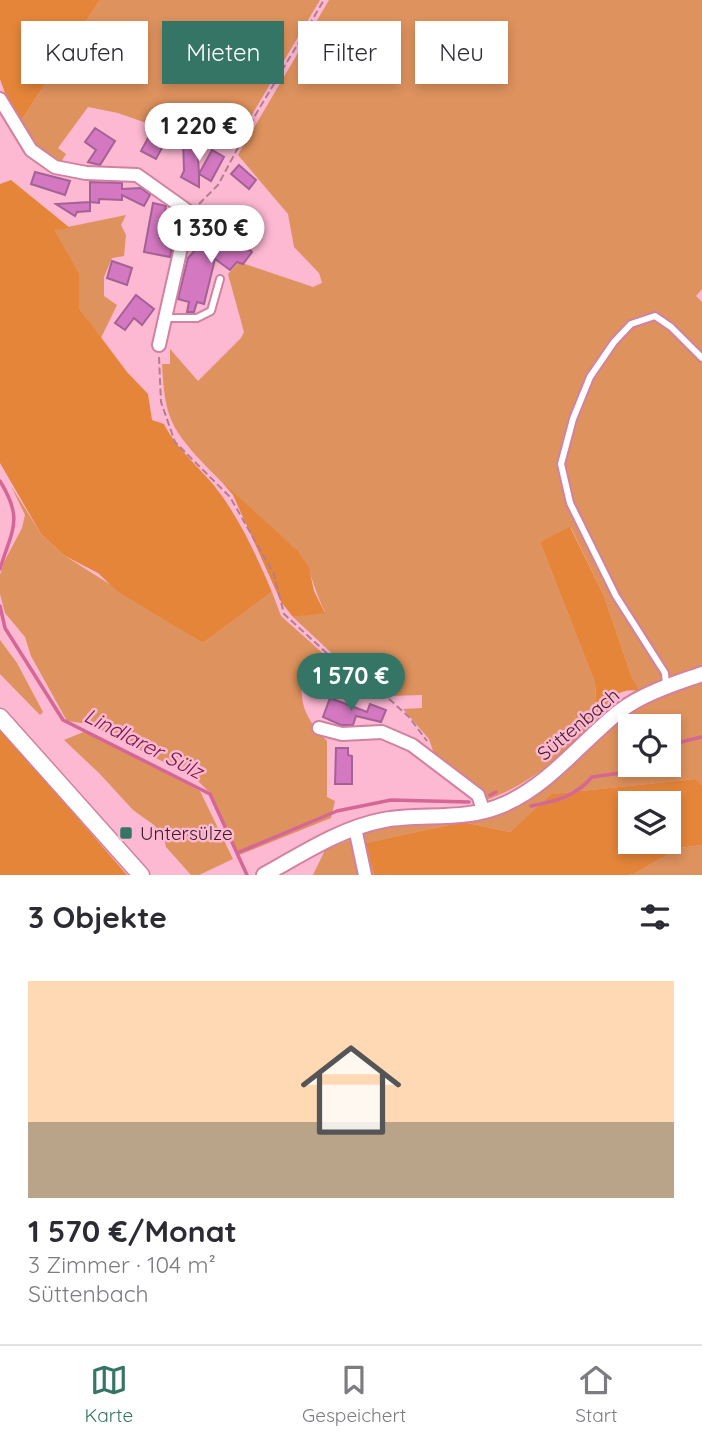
<!DOCTYPE html>
<html lang="de">
<head>
<meta charset="utf-8">
<style>
  body { margin:0; font-family:Quicksand,sans-serif; background:#f7f7f7; color:#2b2b33; height:100vh; display:flex; flex-direction:column; font-size:26px; white-space:nowrap }
  * { box-sizing:border-box; margin:0 }
  p { font-size:23px; color:#7c7c81 }
  .icon { flex:none; width:38px; height:38px; fill:none; stroke:currentColor; stroke-width:2; stroke-linecap:round; stroke-linejoin:round }
  .map { position:relative; height:875px; overflow:hidden }
  .sheet { display:flex; flex-direction:column; background:#fff; flex:1 }
  .sheet>* { flex:none }
  .hud { position:absolute; left:21px; top:21px; width:662px; height:63px; display:flex; gap:14px }
  .buttons { position:absolute; left:618px; top:714px; display:grid; gap:14px }
  .buttons a { display:grid; place-items:center; width:63px; height:63px; border-radius:0px; background:#fff; box-shadow:0 4px 10px #0003; font-size:35px }
  .price { position:absolute; translate:-50% -60px; padding:0 16px; border-radius:24px; background:#fff; color:#222; font-size:23px; line-height:46px; filter:drop-shadow(0 2px 4px #0008) }
  .price::after { content:''; position:absolute; left:50%; top:42px; width:21px; height:16px; margin-left:-10px; background:inherit; clip-path:polygon(0 0,100% 0,50% 100%) }
  .price.on { background:#347565; color:#fff }
  ul { padding:0; list-style:none }
  li { display:grid; align-content:center; gap:14px; height:371px; padding:0 28px }
  li+li { border-top:2px solid #e1e1e2 }
  li span { display:grid; place-items:center; height:217px; border-radius:0px; color:#555 }
  li>.icon { margin-inline-start:auto }
  span .icon { width:126px; height:126px; fill:#fffc; stroke-width:1 }
  li b { font-size:30px }
  h2 { display:flex; justify-content:space-between; align-items:center; height:84px; padding:0 28px; font-size:30px }
  .chip { padding:0 24px; border-radius:0px; background:#fff; box-shadow:0 4px 10px #0003; font-size:24px; line-height:63px }
  .chip.on { background:#347565; color:#fff }
  .dock { display:flex; justify-content:space-around; align-items:center; height:98px; border-top:2px solid #e1e1e2; background:#fff; font-size:19px; color:#7c7c81 }
  .dock a { display:grid; justify-items:center; gap:4px }
  .dock .on { color:#347565 }
  .map>svg:first-child { display:block }
</style>
</head>
<body>
<div class="map">
<svg width="702" height="875" viewBox="0 0 702 875">
  <rect width="100%" height="100%" fill="#fdb8d2"/>
  <!-- green -->
  <path fill="#de925d" fill-rule="evenodd" d="M100,0h220l-70,118 -29,-9 -11,5 -5,14 -35,-10 -3,9 -12,-7 -3,5 -34,-12 -30,-6 -30,41 8,6 -5,8 -26,-17 -18,-18z
    M329,0h373v289l-6,7 6,6v367l-62,22 -9,-16 -27,-79 -33,-68 -31,14 55,141 2,35c-31,36 -66,66 -111,82l-51,-43 -6,-18 -26,-30 19,-1v-13l-32,1 -50,-35 -47,-44 32,-5c-10,-19 -13,-41 -26,-59 -7,-9 -19,-16 -28,-25 -27,-27 -89,-77 -101,-111 -6,-17 -7,-35 -8,-53h8v-15l28,32 43,-43 3,-6 -16,-58 11,-12 74,25 9,-4 -3,-10 -25,-26 -6,-33 -50,-59z
    M126,215l-5,10 5,10 -2,21 -12,2 -8,19v19l13,9 -16,33 -22,-30v-35l-26,-43z
    M11,486l30,48 24,22 138,87 69,-51 9,24 55,49 34,24 -18,2 -50,-21c-2,36 1,45 25,71v56l8,4 -4,17 -92,37 -28,-61 -16,-16 -106,-54 -22,-3 -36,-65 -6,-19 -20,-24 -5,-19v-19l4,-13 18,-34 3,-13z
    M0,640l17,23 26,49 -3,3 -40,-41z
    M702,676v109l-7,-6 -142,15 -43,38 -47,-10 -96,21 7,32h-61l12,-25 65,-27 109,-12 147,-111zM630,726h38v39h-38z
    M86,731l114,60 33,68 -34,16h-8l-25,-28 -2,-9 -10,-13 -21,-15 -33,-36 -36,-34z
    M702,845v30h-73l5,-1 45,-26z"/>
  <!-- forest -->
  <path fill="#e5853a" fill-rule="evenodd" d="M0,0h100l-83,127 -17,-48z
    M11,180l59,48 -16,2 25,43v35l48,64 21,22 4,26 12,4c14,28 40,46 58,72 21,30 36,63 50,96l-69,51 -86,-52 -19,-18 -33,-17 -24,-22 -41,-71v-279z
    M220,480l78,71 11,17 5,23 11,22 -32,4 -12,-15 -48,-107z
    M570,527l34,69 27,79 9,16c-24,-4 -28,9 -43,27l-2,-35 -55,-141z
    M0,728l127,147h-127z
    M695,779l7,6v60l-23,3 -45,26 -5,1h-255l-8,-32 97,-21 47,10 42,-38zM630,803h38v39h-38z"/>
  <g fill="none" stroke-linecap="round" stroke-linejoin="round">
    <!-- stream -->
    <path stroke="#d46796" stroke-width="3.5" d="M0,481c24,39 12,48 0,88
      M0,606l5,22 58,92 147,74 37,81
      M668,745l34,-8
      M490,795l6,-3
      M531,806c25,-5 44,-9 61,-29l36,-5 9,-7
      M237,853l100,-42 54,-11 78,2"/>
  </g>
  <!-- building -->
  <path fill="#d478c1" stroke="#a36295" stroke-width="2" d="M95,128l20,13 -15,24 -12,-3 8,-12 -11,-8z
    M148,138l15,8 -7,13 -15,-8z
    M197,139l2,35 13,-24 12,7 -13,24 -12,-7v13l-18,-10 3,-6 -1,-31z
    M239,165l17,15 -7,9 -18,-15z
    M35,172l35,9 -5,14 -34,-11z
    M90,182l32,1v6l19,-1 9,7 -6,11 -22,-11v5l-23,-1v4l-9,-1v9l-13,1 -2,4 -19,-12 34,-2z
    M153,203l13,3 -6,32 13,3 -3,16 -26,-5z
    M216,227l14,12 6,-5 16,10 -4,4 4,4 -9,12 -6,-2 -7,8 -15,-11 -11,45 -7,-2 -3,10h-7l2,-10 -11,-3 10,-41z
    M112,261l20,7 -5,17 -20,-7z
    M136,295l18,14 -12,16 -8,-7 -9,12 -10,-7z
    M330,698l37,14 3,-8 16,6 -5,12 -25,-6 -3,9h-12l-18,-8z
    M336,748h12v7l4,1v28h-17z"/>
  <g fill="none" stroke-linecap="round" stroke-linejoin="round">
    <defs>
      <path id="service" d="M165,318h32l14,-7 9,-32
        M666,685l-1,-12 -49,-77 -46,-93 -9,-39 12,-45 17,-42 24,-35 17,-18 24,-8 16,11 31,31"/>
      <path id="minor" d="M0,99l31,51 24,17 31,6 51,2 52,37 -30,133
        M319,728l23,6 40,-2 30,13 66,50 6,17
        M355,828l10,47"/>
      <path id="tertiary" d="M264,875c38,-21 77,-47 120,-55 41,-7 81,2 121,-16 45,-20 77,-63 115,-93 24,-18 54,-27 82,-37"/>
      <path id="secondary" d="M0,717l141,158"/>
    </defs>
    <!-- service casing -->
    <use href="#service" stroke="#d281a1" stroke-width="10"/>
    <!-- minor casing -->
    <use href="#minor" stroke="#d281a1" stroke-width="16"/>
    <!-- tertiary casing -->
    <use href="#tertiary" stroke="#d281a1" stroke-width="18"/>
    <!-- secondary casing -->
    <use href="#secondary" stroke="#d281a1" stroke-width="19"/>
    <!-- path -->
    <path stroke="#b47d92" stroke-width="2" stroke-dasharray="7 3.5" stroke-linecap="butt" d="M199,204l19,-19 38,-71 68,-114
      M159,357l2,45 14,40 55,55 44,77 10,40 58,53 46,31 21,19 18,24"/>
    <!-- service -->
    <use href="#service" stroke="#fff" stroke-width="6"/>
    <!-- minor -->
    <use href="#minor" stroke="#fff" stroke-width="12"/>
    <!-- tertiary -->
    <use href="#tertiary" stroke="#fff" stroke-width="14"/>
    <!-- secondary -->
    <use href="#secondary" stroke="#fff" stroke-width="16"/>
  </g>
  <!-- markers -->
  <rect fill="#347565" stroke="#fdb8d2" stroke-width="2.5" x="119" y="826" width="14" height="14" rx="3.5"/>
  <g text-anchor="middle" dominant-baseline="central" stroke-width="5" stroke-linejoin="round" paint-order="stroke">
    <!-- street labels -->
    <g font-size="19" fill="#3c1c29" stroke="#fdb8d2">
      <text transform="translate(578 724) rotate(-40)">Süttenbach</text>
    </g>
    <!-- poi labels -->
    <g font-size="19" fill="#3c1c29" stroke="#fdb8d2" text-anchor="start">
      <text x="140" y="833">Untersülze</text>
    </g>
    <!-- water labels -->
    <g font-size="21" font-style="italic" fill="#791549" stroke="#fdb8d2">
      <text transform="translate(144 743) rotate(27)">Lindlarer Sülz</text>
    </g>
  </g>
</svg>
<div class="buttons">
<a><svg class="icon" aria-label="locate" viewBox="0 0 24 24"><circle cx="12" cy="12" r="6"/><path d="M12 2v4M12 18v4M2 12h4M18 12h4"/></svg></a>
<a><svg class="icon" aria-label="layers" viewBox="0 0 24 24"><path d="M12 4l9 5-9 5-9-5zM3 14l9 5 9-5"/></svg></a>
</div>
<b class="price" style="left:199px;top:163px">1 220 €</b>
<b class="price" style="left:211px;top:265px">1 330 €</b>
<b class="price on" style="left:351px;top:713px">1 570 €</b>
<div class="hud">
<a class="chip">Kaufen</a>
<a class="chip on">Mieten</a>
<a class="chip">Filter</a>
<a class="chip">Neu</a>
</div>
</div>
<section class="sheet">
<h2>3 Objekte<svg class="icon" aria-label="filters" viewBox="0 0 24 24"><path d="M4 7h16M4 17h16"/><circle cx="9" cy="7" r="2"/><circle cx="15" cy="17" r="2"/></svg></h2>
<ul>
<li><span style="background:linear-gradient(#ffd9b3 65%,#b9a48a 0)"><svg class="icon" aria-label="home" viewBox="0 0 24 24"><path d="M3 11l9-7 9 7M6 9v11h12V9"/></svg></span><div><b>1 570 €/Monat</b><p>3 Zimmer · 104 m²</p><p>Süttenbach</p></div></li>
</ul>
</section>
<nav class="dock">
<a class="on"><svg class="icon" aria-label="map" viewBox="0 0 24 24"><path d="M3 6l6-2 6 2 6-2v14l-6 2-6-2-6 2zM9 4v14M15 6v14"/></svg>Karte</a>
<a><svg class="icon" aria-label="saved" viewBox="0 0 24 24"><path d="M7 4h10v16l-5-4-5 4z"/></svg>Gespeichert</a>
<a><svg class="icon" aria-label="home" viewBox="0 0 24 24"><path d="M3 11l9-7 9 7M6 9v11h12V9"/></svg>Start</a>
</nav>
</body>
</html>
